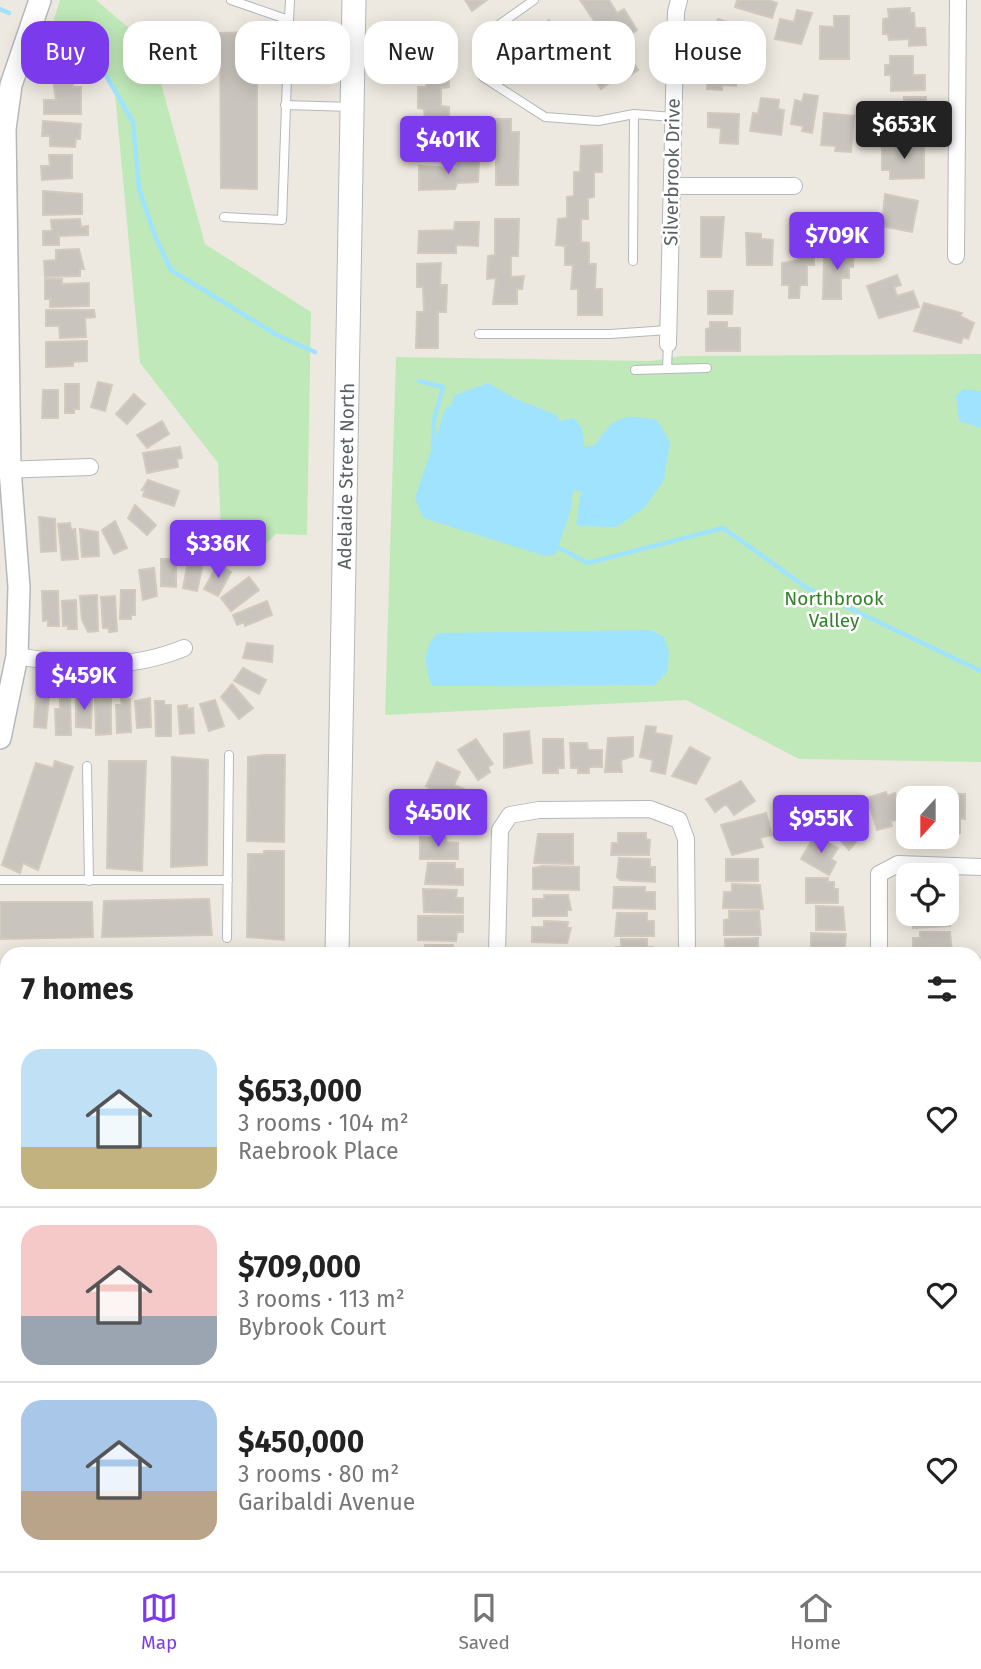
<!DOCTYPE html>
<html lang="en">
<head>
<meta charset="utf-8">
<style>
  body { margin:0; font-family:"Fira Sans",sans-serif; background:#f6f6f6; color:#222; height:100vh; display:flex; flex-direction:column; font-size:26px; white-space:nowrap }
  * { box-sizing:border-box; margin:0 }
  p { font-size:23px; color:#767676 }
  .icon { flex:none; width:38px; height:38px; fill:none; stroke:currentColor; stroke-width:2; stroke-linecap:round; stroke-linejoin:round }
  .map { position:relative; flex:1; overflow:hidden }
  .panel { position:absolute; left:0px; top:947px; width:982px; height:625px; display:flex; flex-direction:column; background:#fff; border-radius:21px 21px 0 0; box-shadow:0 4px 18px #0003 }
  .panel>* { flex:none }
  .top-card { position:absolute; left:21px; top:21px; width:940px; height:63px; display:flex; gap:14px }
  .needle { width:46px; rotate:201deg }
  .tools { position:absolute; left:896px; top:786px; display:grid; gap:14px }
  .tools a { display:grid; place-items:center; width:63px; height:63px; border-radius:14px; background:#fff; box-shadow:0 4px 18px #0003; font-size:35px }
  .price { position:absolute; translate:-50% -60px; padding:0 16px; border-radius:7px; background:#7c3aed; color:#fff; font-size:23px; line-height:46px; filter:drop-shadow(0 2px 4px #0008) }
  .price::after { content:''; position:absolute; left:50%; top:42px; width:21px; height:16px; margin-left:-10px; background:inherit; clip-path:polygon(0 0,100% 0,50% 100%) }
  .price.current { background:#222; color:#fff }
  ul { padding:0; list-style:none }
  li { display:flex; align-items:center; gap:21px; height:175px; padding:0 21px }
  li+li { border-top:2px solid #e0e0e0 }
  li span { display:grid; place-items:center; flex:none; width:196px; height:140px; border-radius:21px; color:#555 }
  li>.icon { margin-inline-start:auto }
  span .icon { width:84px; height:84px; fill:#fffc; stroke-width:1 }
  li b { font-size:30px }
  h2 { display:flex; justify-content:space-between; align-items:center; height:84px; padding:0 21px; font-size:30px }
  .tag { padding:0 24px; border-radius:21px; background:#fff; box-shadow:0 4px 18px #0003; font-size:24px; line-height:63px }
  .tag.current { background:#7c3aed; color:#fff }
  .tabs { display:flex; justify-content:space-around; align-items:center; height:98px; border-top:2px solid #e0e0e0; background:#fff; font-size:19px; color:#767676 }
  .tabs a { display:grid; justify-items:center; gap:4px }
  .tabs .current { color:#7c3aed }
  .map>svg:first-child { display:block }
</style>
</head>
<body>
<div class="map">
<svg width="981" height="1571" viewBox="0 0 981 1571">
  <rect width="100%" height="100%" fill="#eee9e0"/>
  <!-- green -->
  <path fill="#c0e9b9" d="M60,0h36l55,47 54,197 106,68 -4,223 -31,-1 -19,19 -36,-22 -3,-68 -78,-100 -26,-280 -67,-42z
    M981,354v408l-182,-3 -113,-59 -301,15 11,-358 255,4 30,-5z"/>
  <!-- water -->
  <path fill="#9fe3ff" d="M488,383l28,16 41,16 3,6 13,-3 9,9 2,20 11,-2c20,-30 27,-31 62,-25l13,22 -6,38 -19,27 -28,20 -38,-1 -3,-2 5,-33h-8l-3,22 -15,42 -10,1 -122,-38 -8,-20 30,-89 6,-4 4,-10z
    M963,389l18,2v37l-22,-7 -3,-25z
    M651,630l13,7 5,16 -2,19 -13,13 -222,1c-8,-21 -10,-36 5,-53z"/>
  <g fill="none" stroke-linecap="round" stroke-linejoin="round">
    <!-- stream -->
    <path stroke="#9fe3ff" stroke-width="4.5" d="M0,9l9,4
      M76,43l28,29 29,50 6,67 16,47 16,34 106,65 38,17
      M419,381l24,6 -9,33 -1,27 3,4
      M555,546l33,17 135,-35 84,60 174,83"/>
  </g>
  <!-- building -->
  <path fill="#c9c4bd" stroke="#d3cabe" stroke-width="2" d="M465,0h22l-15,11z
    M580,0h29l8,13 7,-4 13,21 -20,15 -13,-21 -5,4z
    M737,0h31l9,3 -5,15 -37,-11z
    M910,8v5h4l1,15h10l1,17 -17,1v-7l-20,1 -1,-6h-5v-15l6,-1 -1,-9z
    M797,10l15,3 -11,31 -26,-5 5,-20 14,3z
    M834,16h15v43h-29v-33l14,1z
    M718,19l35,11 -6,18 -22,-7 -4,12 -16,-5z
    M549,20l16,20 6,-3 6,9 6,-5 7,11 -19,16 -9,-9 -4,3 -5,-9 -3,3 -3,-5 -5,3 -10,-19z
    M257,32v157l-36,-1 -1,-155z
    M438,40l2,10 8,-1 1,38 -8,1v18l8,1v27h-8l-1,21 -23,1 1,-23h8l-2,-24 -6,-1v-21h8l2,-46z
    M625,48l13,22 -11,8 -4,-5 -22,16 -14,-21 23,-16 3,5z
    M890,56h23v19h12v15l-34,1v-16h-6v-10h5z
    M717,61l21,1 -2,24 -14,-1v5l-15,-1 1,-15h3v-6h5z
    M62,70l11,2v15h8v27h-37v-14h12l-4,-26h10z
    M804,94l14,2 -6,37 -10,-2 1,-5 -12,-2 4,-24 7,2z
    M904,97h22v15h-6l1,25h-25v-8h-4l-1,-18 13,-1z
    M761,98l18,2 -1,9 6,1 -3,25 -31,-4 3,-18 5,1z
    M708,113l31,1 -1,30 -18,-1 1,-15 -13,-1z
    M824,113l30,3 -3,36 -16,-1 1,-5 -15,-1z
    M490,119h21v13h8l-1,53h-22v-39l-5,-1z
    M43,121l38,3 -1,15h-4l-1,8 -25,-1v-10h-8z
    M894,144h30v34l-34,1v-9h-8v-22h12z
    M602,145v27h-8v25l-6,1v21h-7v23l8,1v21h7l-1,25h7v26h-24v-26h-7l2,-24h-8v-19l-9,-1 2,-26 9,-1v-21l7,-1v-24h6l1,-26z
    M49,155h23v23l-30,2 -1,-14h9z
    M456,160l23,1 -1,21 -21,1 -2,6 -36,1v-24l37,2z
    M43,191l39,3v20l-39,1z
    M885,194l33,7 -6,31 -30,-6z
    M701,217h23l-3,40h-20z
    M80,219l1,8 7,-1v9l-29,1v9h-16v-14h9l-1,-11z
    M495,219h24l-1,37h-7v21l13,-1 -2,13h-5v15h-24l3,-26 -9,1 1,-23 7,-1z
    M455,222h24l-1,24 -22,-1v8h-38l1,-22 35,-1z
    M746,233l15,1v5l12,1 -1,25h-25z
    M838,246l16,1 -1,20h-4v11h-8v21h-18l1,-42 13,1z
    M798,248h16v17h-7v20h-7l-1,13h-10v-13h-7v-22l16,-3z
    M79,249l5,20h-4v7l-35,1 -1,-16 12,-1v-10z
    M441,263l-1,22h7l-1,27h-8v36h-22l1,-36h7l-1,-25h-6v-23z
    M897,275l4,10 -7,2 3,9 16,-5 6,16 -40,11 -12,-32z
    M45,279h17v5l27,-1v23l-39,1v-8h-5z
    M708,291h25l-1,23h-24z
    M924,303l38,10 -2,3 14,7 -6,16 -5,-2 -2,6 -47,-12z
    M46,310h48l1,7 -10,1 1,19 -26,1 -1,-12h-13z
    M710,322h17v6h13v23h-34v-22l4,-1z
    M87,341v20l-14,1v4l-27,1v-25z
    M98,382l14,3 -7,26 -14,-4z
    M65,384h14v25h-5v4h-9z
    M43,390h15v28h-16z
    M134,394l11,10 -18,20 -11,-10z
    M162,421l7,13 -22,14 -10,-13z
    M180,447l2,11 -5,1 1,8 -31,6 -4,-20z
    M148,480l31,11 -5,15 -31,-10 2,-6h-3z
    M135,505l21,20 -9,10 -19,-17z
    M39,517l16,2 1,32 -15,1z
    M115,521l12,27 -13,6 -12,-24z
    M70,523l1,7 4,-1 3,30 -16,1 -4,-36z
    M80,529l18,3 1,24 -17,1z
    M189,556l15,3 -7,32 -14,-3z
    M161,559h15v28l-15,-1z
    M218,564l13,8 -13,24 -14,-7z
    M154,568l3,28 -14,4 -4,-30z
    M249,577l10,13 -28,21 -10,-13z
    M121,590h14v25h-4v4h-11z
    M42,591h16l1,35h-11v-6l-5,1z
    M97,595l1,36 -10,1 -6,-12 -2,-24z
    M115,596l2,35 -8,1v-4h-6l-2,-31z
    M76,600l1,29h-9v-4l-5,1 -1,-25z
    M267,601l5,14 -27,11 -1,-4 -7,3 -4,-10z
    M247,643l26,3 -1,16 -29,-4z
    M243,668l23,12 -7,14 -25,-13z
    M232,684l21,24 -14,11 -18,-22z
    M36,695l13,1 -3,32 -12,-1z
    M80,696l12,1 -1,31 -15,-1v-28z
    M60,697h10l1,38h-15l-1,-26h5z
    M111,698v36l-15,1 -1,-36z
    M150,698l1,29 -14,1 -2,-27z
    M121,699h9l1,33 -14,1 -1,-28h6z
    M215,700l9,26 -15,5 -9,-27z
    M155,701h9v4h7v31h-15z
    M187,705v4l6,-1 1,25 -14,1 -2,-28z
    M646,726l10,1 -1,6 17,3 -7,38 -14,-3 2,-11 -13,-3z
    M529,731l3,32 -28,5v-34z
    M633,737v19l-12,4 1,12h-17l3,-34z
    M476,739l17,25 -5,3 2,5 -12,8 -20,-30z
    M543,739h20l1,29h-6v5h-15z
    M570,743h17l1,7h14v17h-13v6h-11v-5h-7z
    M690,747l20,11 -14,26 -24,-8z
    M264,755h21l-1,87 -37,-1 1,-84z
    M172,757l36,3 -1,105 -36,2z
    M55,761l18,6 -35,103 -15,-7 -3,10 -18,-8 34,-102 17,5z
    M109,761h37l-4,110 -35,-3z
    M437,762l23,10 -6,13 10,4 -7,15 -31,-18z
    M741,781l14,20 -21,14 -8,-11 -11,8 -9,-13z
    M910,787h26v11h-26z
    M886,792l1,4 8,-3 8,26 -12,2 1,5 -15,4 -10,-32z
    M943,794h22v25l-5,-1v15h-13v-35h-4z
    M842,801l21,19 -9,10 7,6 -12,14 -26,-29 9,-15 5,1z
    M422,804h26l-1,12h10v16l-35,-1z
    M766,813l6,22 -12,3 3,9 -31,8 -11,-30z
    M618,833h28v6l4,1 -1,15h-38l1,-12h6z
    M538,834h35v30l-39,-1z
    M815,835l23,13 -7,11 5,3 -7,13 -28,-16z
    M420,837l26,1v4l12,1v16h-38z
    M264,851h20v89l-37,-3 1,-83h16z
    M619,858l31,1v8h5v15l-35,-2 -3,-3z
    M726,859h32v22h-32z
    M428,863h27v6h8v16l-38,-1z
    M543,866l36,1v23l-46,-1v-21z
    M806,878h22v4h6v7h4v14h-32z
    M732,884l28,1 3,24 -40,-1 1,-16h8z
    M614,887h31v5h10v17l-42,-1z
    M423,889l34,1 -1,8h7v15l-39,-1z
    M544,895h24l3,15h-4v6h-34v-17h11z
    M209,899l3,36 -110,2 2,-36z
    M0,902h92l1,35 -93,2z
    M816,906l27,1 2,23h-29z
    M947,906h3v20l-37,2v-14h34z
    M729,911h30l2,24h-37v-15l5,-1z
    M617,913h30v8h7v15h-39z
    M418,916h45v16h-6l-1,9 -38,-1z
    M544,921l24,1 -1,6h4l-4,15 -35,-1v-15h12z
    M920,932h30l2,20 -39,2v-16h7z
    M811,933l35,1 -2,20h-33z
    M758,938v16h-33v-15z
    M621,939h26v8h6v7h-37v-7h5z
    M425,945h28v3l9,1v5h-37z
    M542,948h32v6h-32z
    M7,1200v56l-7,8v-56z
    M975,1303h3v37h-3z
    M975,1410h6l-1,41h-5z
    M976,1496h5v32h-4z
    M7,1507v37h-7v-36z
    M400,1564h44v3l-2,3h-11v-3l-30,2z
    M605,1564h43v7h-44z"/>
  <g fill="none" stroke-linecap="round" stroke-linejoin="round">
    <defs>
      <path id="service" d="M289,20l1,-20
        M490,31l44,-31
        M483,77l62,40 53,4 36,-7
        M285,105l67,2
        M224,217l58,3 7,-200 -58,-20
        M633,261l1,-147 39,3
        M479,334h131l58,-4
        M668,344l-1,25 40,-1
        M635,370l32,-1
        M87,766l2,115
        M0,880h228
        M227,938l2,-183
        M0,1299l7,-8
        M0,1345l3,6 -2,61 6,61
        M0,1488h7
        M7,1571l68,-4 200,2 7,-5
        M482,1571v-7
        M582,1571v-7"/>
      <path id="minor" d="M672,186h122
        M956,256l2,-256
        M668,344l8,-332 3,-12
        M0,470l90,-3
        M17,656c59,10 111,15 167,-8
        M497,954l3,-124 10,-15 29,-5 111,-1 29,11 7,19 1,115
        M879,954v-80l19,-10 83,3
        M975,1374h6
        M707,1564l6,4 268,-3"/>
      <path id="tertiary" d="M0,738l17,-82 2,-69 -9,-118 -5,-340 6,-44 29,-85
        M0,1101l7,11
        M0,1151l7,-9
        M975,1178h6"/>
      <g id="secondary">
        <path id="s1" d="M337,954l17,-954"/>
        <path d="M331,1571v-7"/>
      </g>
    </defs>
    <!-- service casing -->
    <use href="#service" stroke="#b3b8bd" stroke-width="10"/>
    <!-- minor casing -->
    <use href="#minor" stroke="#b3b8bd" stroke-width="18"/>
    <!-- tertiary casing -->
    <use href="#tertiary" stroke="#b3b8bd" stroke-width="24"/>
    <!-- secondary casing -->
    <use href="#secondary" stroke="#b2b8bd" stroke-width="25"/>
    <!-- service -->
    <use href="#service" stroke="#fff" stroke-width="8"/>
    <!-- minor -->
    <use href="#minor" stroke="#fff" stroke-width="16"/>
    <!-- tertiary -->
    <use href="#tertiary" stroke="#fff" stroke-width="21"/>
    <!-- secondary -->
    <use href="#secondary" stroke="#fff" stroke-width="23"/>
  </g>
  <g text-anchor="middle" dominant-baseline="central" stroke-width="5" stroke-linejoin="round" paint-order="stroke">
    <!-- street labels -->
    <g font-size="19" fill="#595f63" stroke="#fff">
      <text transform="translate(672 172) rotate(-89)">Silverbrook Drive</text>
      <text stroke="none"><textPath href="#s1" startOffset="478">Adelaide Street North</textPath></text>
    </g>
    <!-- park labels -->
    <g font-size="19" fill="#32822a" stroke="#fff">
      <text x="834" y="598">Northbrook<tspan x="834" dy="22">Valley</tspan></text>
    </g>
  </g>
</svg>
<div class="tools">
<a><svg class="needle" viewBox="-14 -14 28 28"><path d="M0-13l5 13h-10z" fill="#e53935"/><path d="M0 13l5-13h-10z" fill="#767676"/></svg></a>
<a><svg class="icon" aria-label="locate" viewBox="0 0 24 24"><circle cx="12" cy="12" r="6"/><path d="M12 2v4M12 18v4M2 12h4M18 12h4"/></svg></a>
</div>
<b class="price current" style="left:904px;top:161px">$653K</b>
<b class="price" style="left:448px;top:176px">$401K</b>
<b class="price" style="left:837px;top:272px">$709K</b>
<b class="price" style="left:218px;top:580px">$336K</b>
<b class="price" style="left:84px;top:712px">$459K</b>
<b class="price" style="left:438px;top:849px">$450K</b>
<b class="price" style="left:821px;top:855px">$955K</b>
<div class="top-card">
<a class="tag current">Buy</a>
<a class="tag">Rent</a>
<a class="tag">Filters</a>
<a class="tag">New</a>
<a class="tag">Apartment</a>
<a class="tag">House</a>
</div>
<section class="panel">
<h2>7 homes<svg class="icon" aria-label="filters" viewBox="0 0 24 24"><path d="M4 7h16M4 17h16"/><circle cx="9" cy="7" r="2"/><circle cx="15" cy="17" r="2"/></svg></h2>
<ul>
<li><span style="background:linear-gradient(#bfe0f5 70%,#c2b280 0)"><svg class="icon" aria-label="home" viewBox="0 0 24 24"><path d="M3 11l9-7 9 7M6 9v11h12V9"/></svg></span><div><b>$653,000</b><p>3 rooms · 104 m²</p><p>Raebrook Place</p></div><svg class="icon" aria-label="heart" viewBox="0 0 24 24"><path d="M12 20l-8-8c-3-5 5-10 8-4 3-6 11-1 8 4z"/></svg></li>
<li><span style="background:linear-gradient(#f6c9c9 65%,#9aa5b1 0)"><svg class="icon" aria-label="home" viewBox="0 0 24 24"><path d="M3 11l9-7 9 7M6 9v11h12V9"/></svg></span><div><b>$709,000</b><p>3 rooms · 113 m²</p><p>Bybrook Court</p></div><svg class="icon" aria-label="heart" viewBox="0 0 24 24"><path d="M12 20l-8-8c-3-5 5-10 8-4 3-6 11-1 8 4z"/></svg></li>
<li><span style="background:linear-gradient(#a9c7e8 65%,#b9a48a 0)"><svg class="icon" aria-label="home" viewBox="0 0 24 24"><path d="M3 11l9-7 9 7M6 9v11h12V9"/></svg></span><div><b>$450,000</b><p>3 rooms · 80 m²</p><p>Garibaldi Avenue</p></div><svg class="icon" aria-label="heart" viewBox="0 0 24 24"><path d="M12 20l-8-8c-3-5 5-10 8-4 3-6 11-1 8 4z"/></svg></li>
</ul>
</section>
</div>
<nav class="tabs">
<a class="current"><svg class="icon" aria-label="map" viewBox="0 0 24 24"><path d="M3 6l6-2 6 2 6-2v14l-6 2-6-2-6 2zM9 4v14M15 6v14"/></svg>Map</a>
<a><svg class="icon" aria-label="saved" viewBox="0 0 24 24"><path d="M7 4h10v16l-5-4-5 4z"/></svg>Saved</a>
<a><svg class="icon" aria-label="home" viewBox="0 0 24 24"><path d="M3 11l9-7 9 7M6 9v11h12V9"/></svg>Home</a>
</nav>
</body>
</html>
